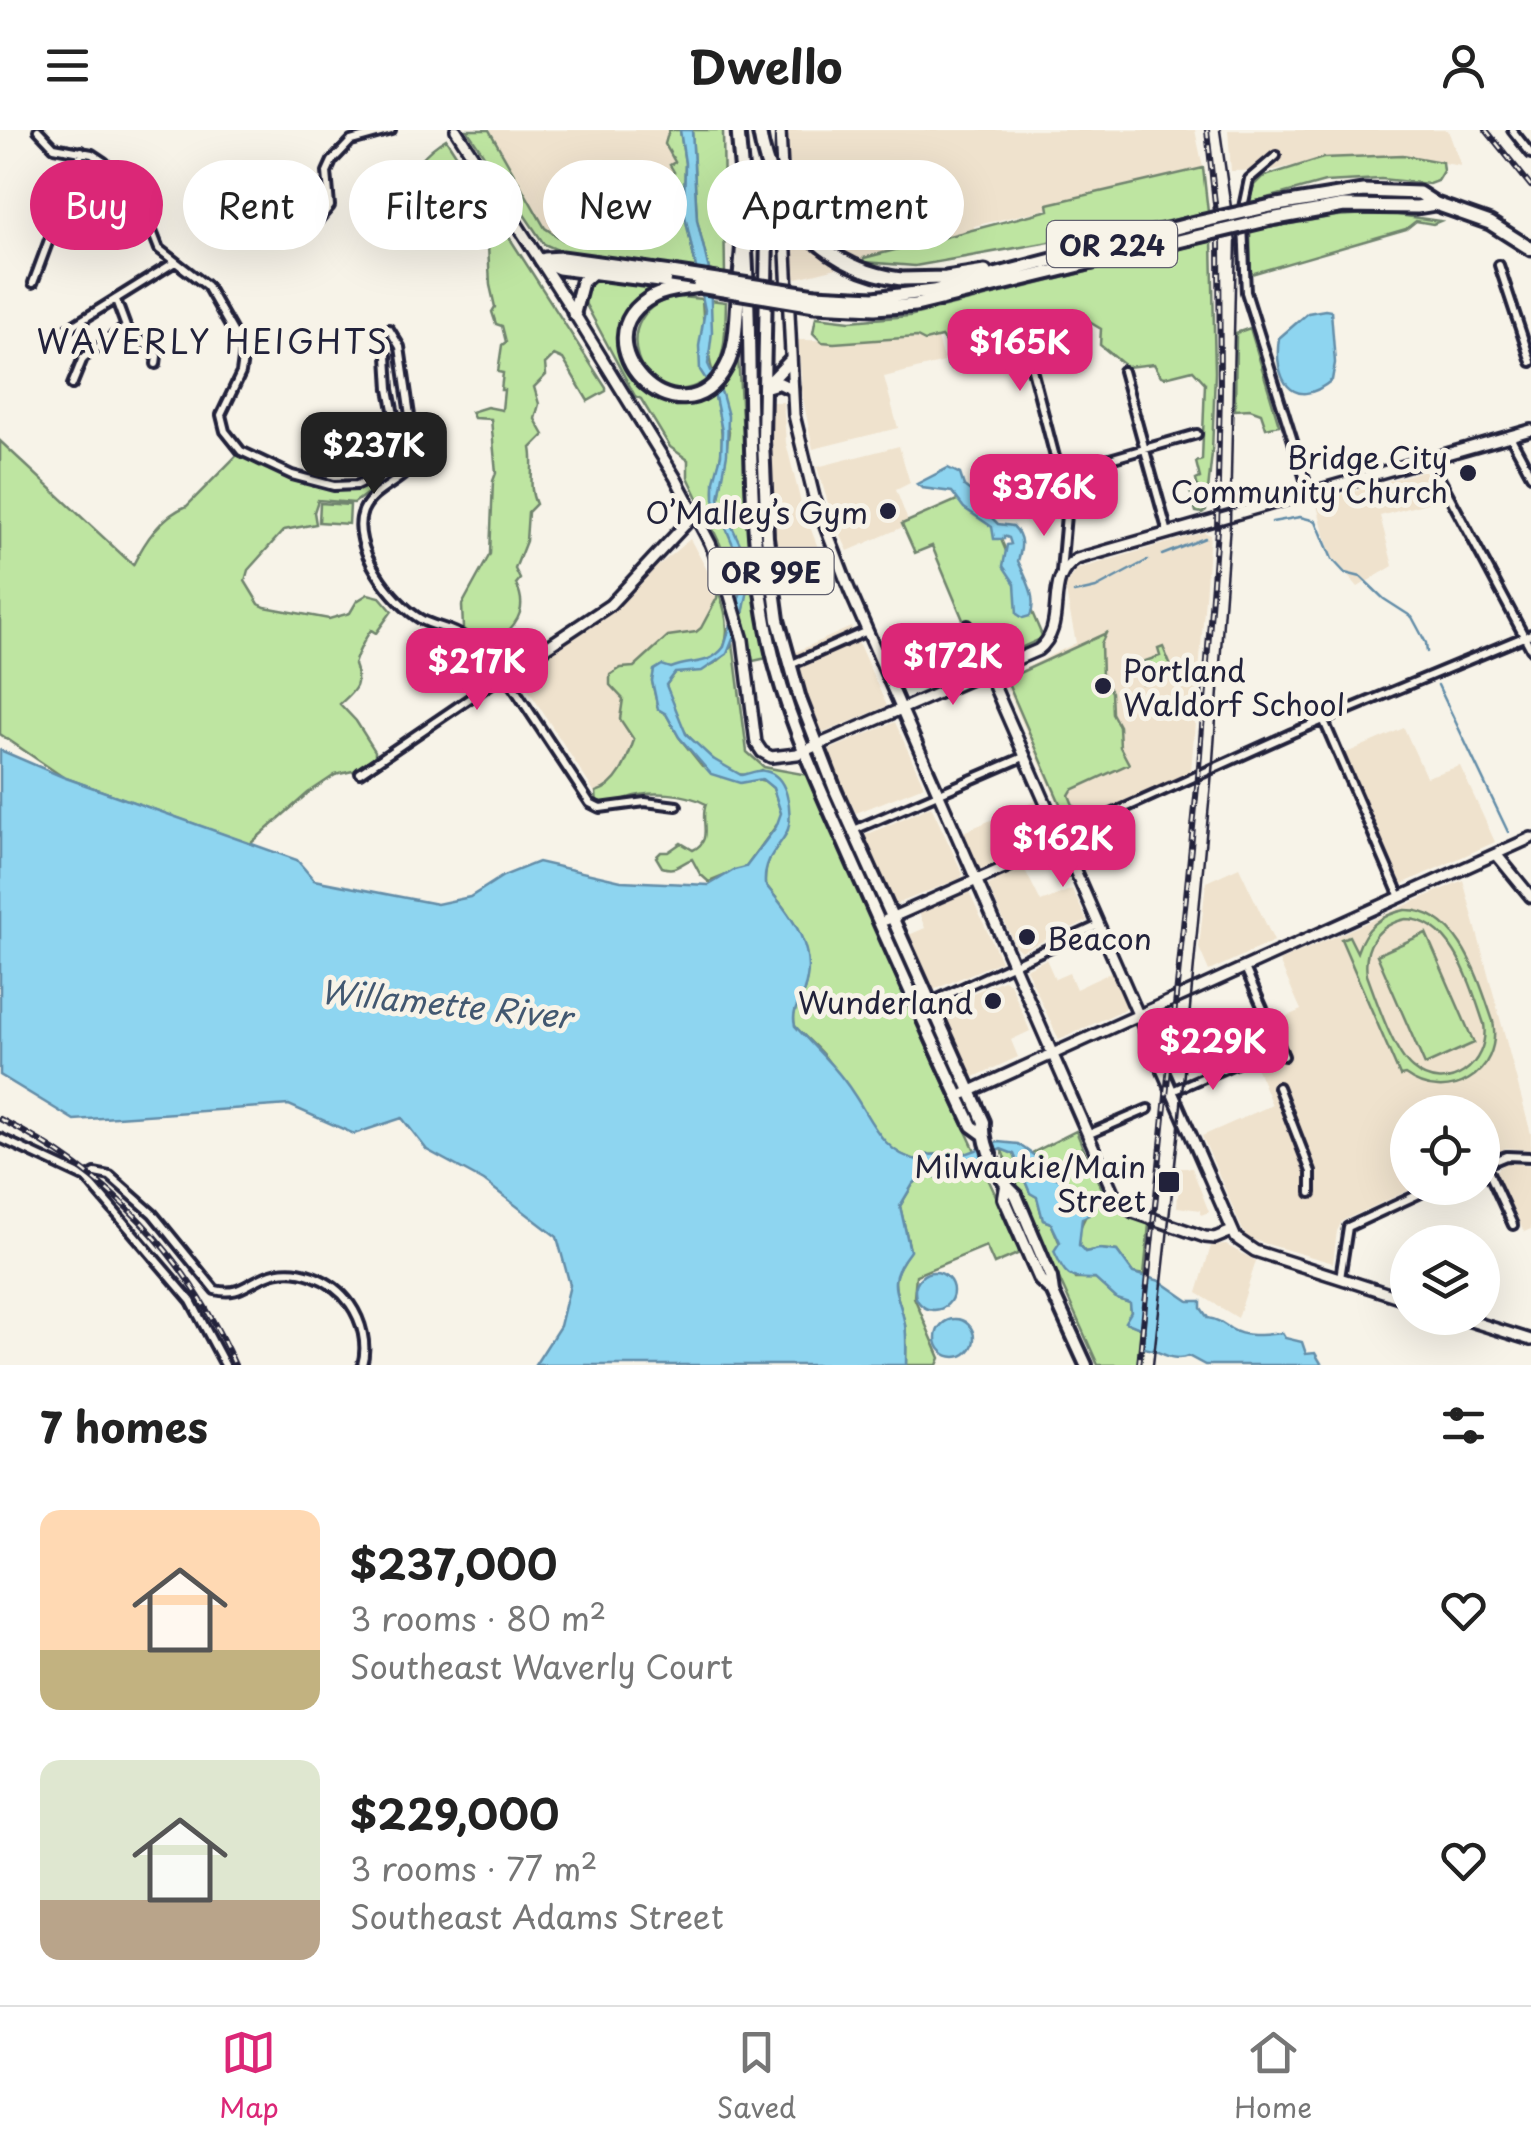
<!DOCTYPE html>
<html lang="en">
<head>
<meta charset="utf-8">
<style>
  body { margin:0; font-family:"Playpen Sans",sans-serif; background:#f6f6f6; color:#222; height:100vh; display:flex; flex-direction:column; font-size:38px; white-space:nowrap }
  * { box-sizing:border-box; margin:0 }
  p { font-size:32px; color:#767676 }
  .icon { flex:none; width:55px; height:55px; fill:none; stroke:currentColor; stroke-width:2; stroke-linecap:round; stroke-linejoin:round }
  .map { position:relative; height:1235px; overflow:hidden }
  .details { display:flex; flex-direction:column; background:#fff; flex:1 }
  .details>* { flex:none }
  .top-card { position:absolute; left:30px; top:30px; width:1000px; height:90px; display:flex; gap:20px }
  .controls { position:absolute; left:1390px; top:965px; display:grid; gap:20px }
  .controls a { display:grid; place-items:center; width:110px; height:110px; border-radius:50%; background:#fff; box-shadow:0 10px 40px #0002; font-size:50px }
  .price { position:absolute; translate:-50% -85px; padding:0 22px; border-radius:20px; background:#db2777; color:#fff; font-size:32px; line-height:65px; filter:drop-shadow(0 2px 5px #0008) }
  .price::after { content:''; position:absolute; left:50%; top:60px; width:30px; height:22px; margin-left:-15px; background:inherit; clip-path:polygon(0 0,100% 0,50% 100%) }
  .price.selected { background:#222; color:#fff }
  ul { padding:0; list-style:none }
  li { display:flex; align-items:center; gap:30px; height:250px; padding:0 40px }
  li span { display:grid; place-items:center; flex:none; width:280px; height:200px; border-radius:20px; color:#555 }
  li>.icon { margin-inline-start:auto }
  span .icon { width:120px; height:120px; fill:#fffc; stroke-width:1 }
  li b { font-size:42px }
  h2 { display:flex; justify-content:space-between; align-items:center; height:120px; padding:0 40px; font-size:42px }
  .pill { padding:0 35px; border-radius:45px; background:#fff; box-shadow:0 10px 40px #0002; font-size:35px; line-height:90px }
  .pill.selected { background:#db2777; color:#fff }
  header { display:flex; justify-content:space-between; align-items:center; height:130px; padding:0 40px; background:#fff; font-size:45px; font-weight:700 }
  .tab-bar { display:flex; justify-content:space-around; align-items:center; height:140px; border-top:2px solid #e0e0e0; background:#fff; font-size:28px; color:#767676 }
  .tab-bar a { display:grid; justify-items:center; gap:5px }
  .tab-bar .selected { color:#db2777 }
  .map>svg:first-child { display:block }
</style>
</head>
<body>
<header><svg class="icon" aria-label="menu" viewBox="0 0 24 24"><path d="M4 6h16M4 12h16M4 18h16"/></svg>Dwello<svg class="icon" aria-label="person" viewBox="0 0 24 24"><circle cx="12" cy="8" r="4"/><path d="M4 21q1-7 8-7t8 7"/></svg></header>
<div class="map">
<svg width="1531" height="1235" viewBox="0 0 1531 1235">
  <rect width="100%" height="100%" fill="#f7f3e8"/>
  <filter id="ink" filterUnits="userSpaceOnUse"><feTurbulence type="fractalNoise" baseFrequency=".01" numOctaves="2"/><feDisplacementMap in="SourceGraphic" scale="20" xChannelSelector="R" yChannelSelector="G"/><feConvolveMatrix kernelMatrix="1 2 1 2 8 2 1 2 1" color-interpolation-filters="sRGB"/></filter>
  <g filter="url(#ink)">
    <!-- built -->
    <path fill="#efe2cd" d="M473,0h200l5,44 -1,51 -53,33 -79,-13z
      M788,0h407l9,42 -230,54 1,7 -182,46z
      M1228,0h220l13,36 -57,-10 -82,4 -48,10 -43,1z
      M936,205l8,27 -60,15 14,51 -85,21 -10,-50 -5,-59 79,1z
      M770,272h13l3,41 15,60 19,50 -44,19 -5,-83z
      M899,316l11,37 -14,7 12,31 -6,3 1,3 -55,24 -15,-32 -16,-52z
      M1425,340l16,29 -61,17 13,50 -35,21 -28,-33 -14,-52z
      M1204,402l6,3 -19,237 -123,55 -65,-148 73,-36 -11,-56 10,-17z
      M690,409l28,51v11l-82,141 -7,5 4,6 -9,6 9,14 -36,23 -79,-122 97,-63 38,-41z
      M851,497l36,79 -61,26 -5,-1 -30,-77z
      M895,592l29,64 -68,27 -29,-59 4,-5z
      M1404,598l22,49 34,-11 35,76 -93,42 -58,-130z
      M1035,671l16,37 -67,32 -4,-2 -19,-35z
      M931,676l32,68 -2,4 -67,27 -30,-66 2,-4z
      M1239,737l35,74 -65,30 -10,-23 7,-66z
      M1024,738l17,34 31,-13 15,32 -66,30 -5,-4 -28,-61 13,-10z
      M1463,750l68,254v16l-25,-2 -23,10 -1,-46h-74v76h6l-72,33 -5,10 -4,32 -87,-25 -44,-102 70,-31 -21,-50 34,-15 -9,-19 25,-11 -22,-49z
      M969,762l32,69 -68,29 -5,-2 -24,-51 21,-9 -6,-15z
      M1046,829l9,20 14,-6 7,16 36,-17 15,36 -68,32 -33,-71z
      M1003,850l7,3 20,48 -19,9 7,17 -44,20 -5,-2 -29,-64 2,-5z
      M1506,1033l25,2v64l-7,3 -29,-61z
      M1180,1038h12l17,44 -8,3v-5l-24,-3z
      M1226,1115l30,16 -18,57 -41,-25 14,-47z"/>
    <!-- green -->
    <path fill="#bee5a1" stroke="#70846e" stroke-width="2.5" fill-rule="evenodd" d="M467,0h22l56,98 18,12 40,-4 37,5 34,-20 -9,-22 -18,-11 27,-16 -4,-7 5,-3 -10,-18 4,-14h11l5,33 -1,48 13,61 -137,-21 -16,-7z
      M692,0h31l2,146 -15,-2 -13,-54z
      M446,9l160,249v3l-18,10 -25,-42 -9,-4 -9,9 1,11 -12,12 5,17 -4,15 9,16 -13,13c4,20 -4,38 5,56l-8,8 -2,29 -11,28 5,10 -4,5c11,22 4,37 -14,53l2,9 6,6 -13,7 -34,-30 -1,-24 28,-51 3,-73 3,-8 -5,-54 -17,-1 -3,-6 16,-5 15,3 2,-20h-3l2,-17 -5,-1 4,-27 4,-3 -4,-16 -6,-2 -4,-12 3,-5 -5,-22 -2,-40 -24,2 -2,-4 5,-6 -35,-43 -13,-3 -16,7 -3,-5c6,-20 28,-44 46,-54z
      M1403,25l39,7 1,9 -6,10 -8,3 -48,-5 -56,3 -76,21 5,-18 8,-8 61,-19z
      M1203,38l5,44 -124,28 -29,1 -140,25 -50,-4 -1,-4 185,-48 -1,-6z
      M1385,83l55,8 -7,3 -17,-3 -10,8 -155,45 -1,-43 86,-15z
      M1212,111l3,131 -3,81 -6,57 -4,3 -6,-1 -6,-21 8,-3 -2,-8 4,-2 -4,-16 6,-2 3,-77 -12,-13 -28,7 -4,-1 -7,-12 -27,3 -27,-22 1,-16 -15,-9 -7,1 -10,13 -107,23 -7,-3 -14,-17 -16,4 -8,-4 -83,6 -12,-1 -9,-9 3,-16 34,4 59,-5z
      M600,148l61,9c-85,35 -24,154 53,105 5,21 10,41 7,62 -2,17 -10,30 -6,47 9,34 38,58 23,96l-18,-53 -32,-67v-17l-18,-13 -29,-48 -6,-3 -51,-95 3,-17z
      M681,167l21,2 5,81c-68,43 -107,-75 -26,-83z
      M710,170l16,2c-1,24 1,51 -12,71 -9,-12 -3,-54 -4,-73z
      M1250,198l29,97 -13,3 -5,-15 -11,-4 -15,1 1,-77z
      M738,228l15,223 14,77 -14,3 -10,-47 7,-44 -31,-72 10,-66 -9,-45z
      M0,311l133,124c12,-24 28,-49 54,-59l52,-53c39,21 96,50 138,26l3,5 -26,19 -36,-3 -4,12 2,12 -32,6 -36,40 -3,11 14,23 6,3 64,12 21,-6 7,-12 11,-7 12,3 12,14 -16,22 -5,-3c-6,8 -15,26 -17,35 8,21 1,25 -14,39l16,17 19,30v5l-18,14 -22,5 -27,18 -58,51 -187,-67 -63,-43z
      M980,360l63,148 -61,27 -50,-119 -17,7 -13,-29z
      M320,373l30,2 -1,19 -30,-2z
      M718,460c9,23 20,66 -16,73 -23,5 -29,1 -50,18l6,28 8,5 13,23 23,29 63,15 8,7 9,27 -6,-33 -14,-12c-8,3 -15,6 -24,4 -14,-3 -47,-32 -55,-45 -7,-11 -13,-31 -17,-44l9,-12c28,-6 41,-2 58,-30l14,109 17,15 44,8 106,244 108,233 -28,12 -8,-18 -70,29 -2,22 26,61 -3,7h-31c0,-13 1,-27 -1,-40 -7,-37 -21,-40 5,-75l-10,-44 13,-22 10,-8 16,1 25,-24 -37,2 -9,5c-43,-6 -66,-67 -90,-99 -9,-13 -23,-23 -33,-35 -4,-16 5,-22 9,-36 14,-43 -15,-76 -39,-106 -1,-21 9,-36 20,-53l-9,-5 -30,41 -37,15 -9,-8 -8,-15c-12,4 -15,13 -30,8l-6,-10 5,-5h7l13,-9 12,7c21,-10 6,-29 13,-46 -19,-11 -56,-14 -78,-6 -11,4 -19,7 -31,6l-1,-12c22,-6 31,-31 38,-52l-14,-21 3,-20 -13,-14v-10l11,-7 13,-1 34,-31 28,-4 5,-4 16,-30z
      M1106,503l-5,11 1,33 9,15 1,21 7,13 1,21 9,17 -57,26 -3,5 6,15 -10,5 -59,-136z
      M1163,517l10,24 -30,13 -9,-19 26,-9 -2,-7z
      M1405,780c54,-1 73,68 88,111 10,53 -46,85 -88,54l-5,1 -59,-137 8,-3 8,16c8,-24 23,-37 48,-42zM1406,789c47,0 65,67 78,105 6,40 -37,74 -72,44 -19,-16 -36,-69 -45,-93 -4,-29 10,-50 39,-56z
      M1426,803l48,110 -49,22 -48,-110z
      M1076,1001c19,43 25,76 73,93l-5,51 -11,-2 -16,-22 -17,-2 -15,3 -6,-7v-15l11,-23 -12,-15 -28,-18 -8,-13 -10,-8z
      M1001,1019l13,5 16,39 7,4 6,23 8,3 24,56h21l21,20 13,4 1,9 -5,10 19,8 -4,35h-43z"/>
    <!-- water -->
    <path fill="#8ed5f0" stroke="#638da8" stroke-width="2.5" d="M680,0h12l5,90 13,54 2,58 -4,32 14,30 6,22 -1,38 -8,44 27,59 4,24 -7,33 -16,40 -25,17 -27,2 -9,12 20,49 27,25 28,16c8,-1 17,-6 24,-4 23,4 26,38 24,54 -2,18 -26,27 -24,59 24,30 54,63 39,106 -4,14 -13,20 -9,36 20,22 42,42 58,67 18,26 30,61 65,67l9,-5 41,-2 30,-11 20,2 24,17 8,13 22,13 18,20 -1,8 -7,3 -3,27 6,7 14,-3 18,2 16,22 27,8 29,20h12v7l7,10c11,2 14,5 23,11 15,9 33,6 51,4l3,5 17,4 4,12 9,-1 7,12h-117l-17,-9c-17,7 -29,-7 -45,-8l2,-18 -20,-8 6,-10 -1,-9 -13,-4 -22,-20c-27,1 -29,-3 -41,-28l6,-9 -9,-19 -8,-3 -6,-23 -7,-4 -16,-39 -13,-5 -62,28 -17,-1 -9,8 -13,22 10,45c-26,34 -12,37 -5,74 2,13 1,27 1,40h-371l25,-39 10,-41 -13,-48 -73,-56 -57,-31 -25,-32 -48,16 -65,-29 -215,15 -74,-45v-325l63,27 234,83 17,20 123,24 33,-7 33,-21 35,-14 83,19 88,4 25,-15 12,-3 30,-40 5,-14 -8,-25 -11,-9 -22,4 -29,-9 -32,-37 -13,-23 -8,-5 -6,-28 2,-11 8,-5 9,3c21,-9 37,-1 53,-21l18,-59 1,-19 -29,-70v-18l7,-26 1,-24 -8,-39 -14,-22 -1,-24 6,-36 -21,-99 1,-48z
      M1325,180l6,1 4,52 -3,17c-41,34 -59,-4 -53,-42l29,-25z
      M948,338l12,6 4,12 17,13 7,15 10,10 15,2c11,11 9,22 5,35 8,17 20,38 12,55l-7,2 -6,-4 -2,-30 -12,-18 4,-21 4,-1 -2,-6 -5,-2v3h-10l-2,-12 -28,-19 -12,-16 -30,-4 -5,-4z
      M915 1161a19 19 0 1 1 38 0a19 19 0 1 1-38 0Z
      M936 1208a19 19 0 1 1 38 0a19 19 0 1 1-38 0Z"/>
    <g fill="none" stroke-linecap="round" stroke-linejoin="round">
      <!-- stream -->
      <path stroke="#638da8" stroke-width="2.5" d="M1272,392l28,-5 16,4 16,38 13,14 16,4 23,22 28,18 14,26 1,9
        M1162,425l43,-17
        M1074,463l22,-5 52,-28
        M1438,555l70,147"/>
      <defs>
        <path id="street" d="M38,0l16,17 38,7 12,8 41,51 14,36 48,37 37,65 -3,22 -20,42 4,16 16,20 51,24 42,11 23,-1 19,-9 14,-11 10,-19 -11,-57 -2,-33
          M1512,0l19,24
          M1242,82l7,-33 27,-23
          M1243,94l3,68 63,200
          M313,96l17,-20 -3,-34 5,-11 19,-20 40,-11
          M1499,135l32,97
          M33,153l49,-132
          M126,197c9,13 23,17 31,29l-1,8
          M389,199l11,18 16,110c-8,25 -42,29 -53,54 -14,35 30,93 59,109 13,7 30,8 43,18 19,14 19,32 43,41l82,124 10,5 45,-6 32,4
          M50,210l125,-78
          M953,233l64,-17 10,4 40,153 -6,69
          M1123,241l45,162
          M72,255l11,-27 43,-31 -10,-27
          M1510,306l21,39
          M1429,328l102,191
          M1061,343l136,-39
          M968,495l20,47
          M790,535l77,-34
          M1324,591l76,176
          M360,643l141,-96
          M854,700l172,-74
          M1062,709l23,-13 207,-93 239,-99
          M1245,838l39,88
          M929,873l170,-78
          M1278,957l33,85v21
          M1172,961l67,-29
          M1087,1005l61,-26
          M0,1008l86,40 105,123 34,64
          M1485,1034l28,61
          M1484,1035l22,-9 25,1
          M86,1048l9,-5 15,3 43,38 62,76c23,6 31,-6 51,-14 30,-13 66,3 84,28 12,17 18,41 12,61
          M1340,1148l8,-51 84,-39"/>
        <path id="secondary" d="M456,0l118,183 101,164 35,66 16,39 17,58 13,103 6,9 9,5 26,-3 241,-104c32,-25 3,-70 39,-91l454,-129
          M780,0l14,285 20,82 35,92 267,610 17,13 72,25 10,1 17,-7
          M988,542l248,566 19,13 153,49
          M502,547l108,-72 85,-91
          M1496,724l35,43
          M886,790l168,-74 8,-7
          M964,964l567,-256
          M1461,1188l70,22"/>
        <path id="primary" d="M769,0l-6,310 4,97 11,83 22,79 36,93 148,330c-2,23 15,59 32,73l35,83 2,15 33,72
          M746,120c8,129 -3,267 24,393 16,76 52,149 83,220 39,88 78,176 119,263l11,8
          M769,256l10,-3 13,6
          M764,258l26,-27
          M1006,1056l-2,12 36,82 13,12"/>
        <path id="highway" d="M1271,76l92,-15 56,2 17,11 54,19 41,26
          M1271,89l73,-13 73,1 18,-3
          M545,129l17,-1 109,15
          M541,130l18,8 131,17
          M901,149l45,-1 39,-6
          M699,156c-15,3 -31,3 -45,10 -82,43 27,156 72,71 11,-20 10,-46 12,-68 2,-25 5,-51 6,-77 1,-30 -4,-62 -6,-92
          M815,165l59,3 59,-7 258,-67
          M815,175l60,3 41,-3 275,-67
          M574,183l8,-31 11,-10"/>
      </defs>
      <!-- street casing -->
      <use href="#street" stroke="#22223b" stroke-width="14"/>
      <!-- secondary casing -->
      <use href="#secondary" stroke="#22223b" stroke-width="16"/>
      <!-- primary casing -->
      <use href="#primary" stroke="#22223b" stroke-width="18"/>
      <!-- highway casing -->
      <use href="#highway" stroke="#22223b" stroke-width="19"/>
      <!-- street -->
      <use href="#street" stroke="#f7f3e8" stroke-width="6"/>
      <!-- secondary -->
      <use href="#secondary" stroke="#f7f3e8" stroke-width="9"/>
      <!-- primary -->
      <use href="#primary" stroke="#f7f3e8" stroke-width="10"/>
      <!-- highway -->
      <use href="#highway" stroke="#f7f3e8" stroke-width="11"/>
      <!-- tram -->
      <path stroke="#22223b" stroke-width="2.5" d="M1153,1235l25,-228 35,-376 17,-236 6,-283 -16,-112"/>
      <defs>
        <path id="rail" d="M1486,0l45,56
          M0,989c109,55 185,134 235,246
          M1139,1235l60,-598 18,-238 3,-139 -1,-150 -12,-110"/>
      </defs>
      <!-- rail casing -->
      <use href="#rail" stroke="#22223b" stroke-width="6"/>
      <!-- rail -->
      <use href="#rail" stroke="#f7f3e8" stroke-width="2.5" stroke-dasharray="8" stroke-linecap="butt"/>
      <defs>
        <path id="highway-bridge" d="M759,0c13,79 61,138 142,149
          M1191,94l80,-18
          M1191,108l80,-19
          M671,143l144,22
          M699,156l116,19"/>
      </defs>
      <!-- highway-bridge casing -->
      <use href="#highway-bridge" stroke="#22223b" stroke-width="19" stroke-linecap="butt"/>
      <!-- highway-bridge -->
      <use href="#highway-bridge" stroke="#f7f3e8" stroke-width="11"/>
    </g>
  </g>
  <!-- markers -->
  <g fill="#22223b" stroke="#f7f3e8" stroke-width="4">
    <circle cx="1468" cy="343" r="10"/>
    <circle cx="888" cy="381" r="10"/>
    <circle cx="1103" cy="556" r="10"/>
    <circle cx="1027" cy="807" r="10"/>
    <circle cx="993" cy="871" r="10"/>
    <rect x="1157" y="1040" width="24" height="24" rx="5"/>
  </g>
  <g text-anchor="middle" dominant-baseline="central" stroke-width="10" stroke-linejoin="round" paint-order="stroke">
    <!-- shield labels -->
    <g fill="#f7f3e8" stroke="#62616f" stroke-width="2.5">
      <rect x="1047" y="91" width="130" height="46" rx="8"/>
      <rect x="708.5" y="418" width="125" height="46" rx="8"/>
    </g>
    <g font-size="28" font-weight="bold" fill="#22223b">
      <text x="1112" y="114">OR 224</text>
      <text x="771" y="441">OR 99E</text>
    </g>
    <!-- poi labels -->
    <g font-size="30" fill="#22223b" stroke="#f7f3e8" text-anchor="end">
      <text x="1448" y="326">Bridge City<tspan x="1448" dy="34">Community Church</tspan></text>
      <text x="868" y="381">O’Malley’s Gym</text>
      <text x="1123" y="539" text-anchor="start">Portland<tspan x="1123" dy="34">Waldorf School</tspan></text>
      <text x="1047" y="807" text-anchor="start">Beacon</text>
      <text x="973" y="871">Wunderland</text>
      <text x="1146" y="1035">Milwaukie/Main<tspan x="1146" dy="34">Street</tspan></text>
    </g>
    <!-- neighbourhood labels -->
    <g font-size="32" letter-spacing="2.5" fill="#22223b" stroke="#f7f3e8">
      <text x="213" y="211">WAVERLY HEIGHTS</text>
    </g>
    <!-- water labels -->
    <g font-size="32" font-style="italic" fill="#425871" stroke="#f7f3e8">
      <text transform="translate(446 873) rotate(6)">Willamette River</text>
    </g>
  </g>
</svg>
<div class="controls">
<a><svg class="icon" aria-label="locate" viewBox="0 0 24 24"><circle cx="12" cy="12" r="6"/><path d="M12 2v4M12 18v4M2 12h4M18 12h4"/></svg></a>
<a><svg class="icon" aria-label="layers" viewBox="0 0 24 24"><path d="M12 4l9 5-9 5-9-5zM3 14l9 5 9-5"/></svg></a>
</div>
<b class="price" style="left:1020px;top:264px">$165K</b>
<b class="price selected" style="left:374px;top:367px">$237K</b>
<b class="price" style="left:1044px;top:409px">$376K</b>
<b class="price" style="left:953px;top:578px">$172K</b>
<b class="price" style="left:477px;top:583px">$217K</b>
<b class="price" style="left:1063px;top:760px">$162K</b>
<b class="price" style="left:1213px;top:963px">$229K</b>
<div class="top-card">
<a class="pill selected">Buy</a>
<a class="pill">Rent</a>
<a class="pill">Filters</a>
<a class="pill">New</a>
<a class="pill">Apartment</a>
</div>
</div>
<section class="details">
<h2>7 homes<svg class="icon" aria-label="filters" viewBox="0 0 24 24"><path d="M4 7h16M4 17h16"/><circle cx="9" cy="7" r="2"/><circle cx="15" cy="17" r="2"/></svg></h2>
<ul>
<li><span style="background:linear-gradient(#ffd9b3 70%,#c2b280 0)"><svg class="icon" aria-label="home" viewBox="0 0 24 24"><path d="M3 11l9-7 9 7M6 9v11h12V9"/></svg></span><div><b>$237,000</b><p>3 rooms · 80 m²</p><p>Southeast Waverly Court</p></div><svg class="icon" aria-label="heart" viewBox="0 0 24 24"><path d="M12 20l-8-8c-3-5 5-10 8-4 3-6 11-1 8 4z"/></svg></li>
<li><span style="background:linear-gradient(#dfe7d0 70%,#b9a48a 0)"><svg class="icon" aria-label="home" viewBox="0 0 24 24"><path d="M3 11l9-7 9 7M6 9v11h12V9"/></svg></span><div><b>$229,000</b><p>3 rooms · 77 m²</p><p>Southeast Adams Street</p></div><svg class="icon" aria-label="heart" viewBox="0 0 24 24"><path d="M12 20l-8-8c-3-5 5-10 8-4 3-6 11-1 8 4z"/></svg></li>
</ul>
</section>
<nav class="tab-bar">
<a class="selected"><svg class="icon" aria-label="map" viewBox="0 0 24 24"><path d="M3 6l6-2 6 2 6-2v14l-6 2-6-2-6 2zM9 4v14M15 6v14"/></svg>Map</a>
<a><svg class="icon" aria-label="saved" viewBox="0 0 24 24"><path d="M7 4h10v16l-5-4-5 4z"/></svg>Saved</a>
<a><svg class="icon" aria-label="home" viewBox="0 0 24 24"><path d="M3 11l9-7 9 7M6 9v11h12V9"/></svg>Home</a>
</nav>
</body>
</html>
